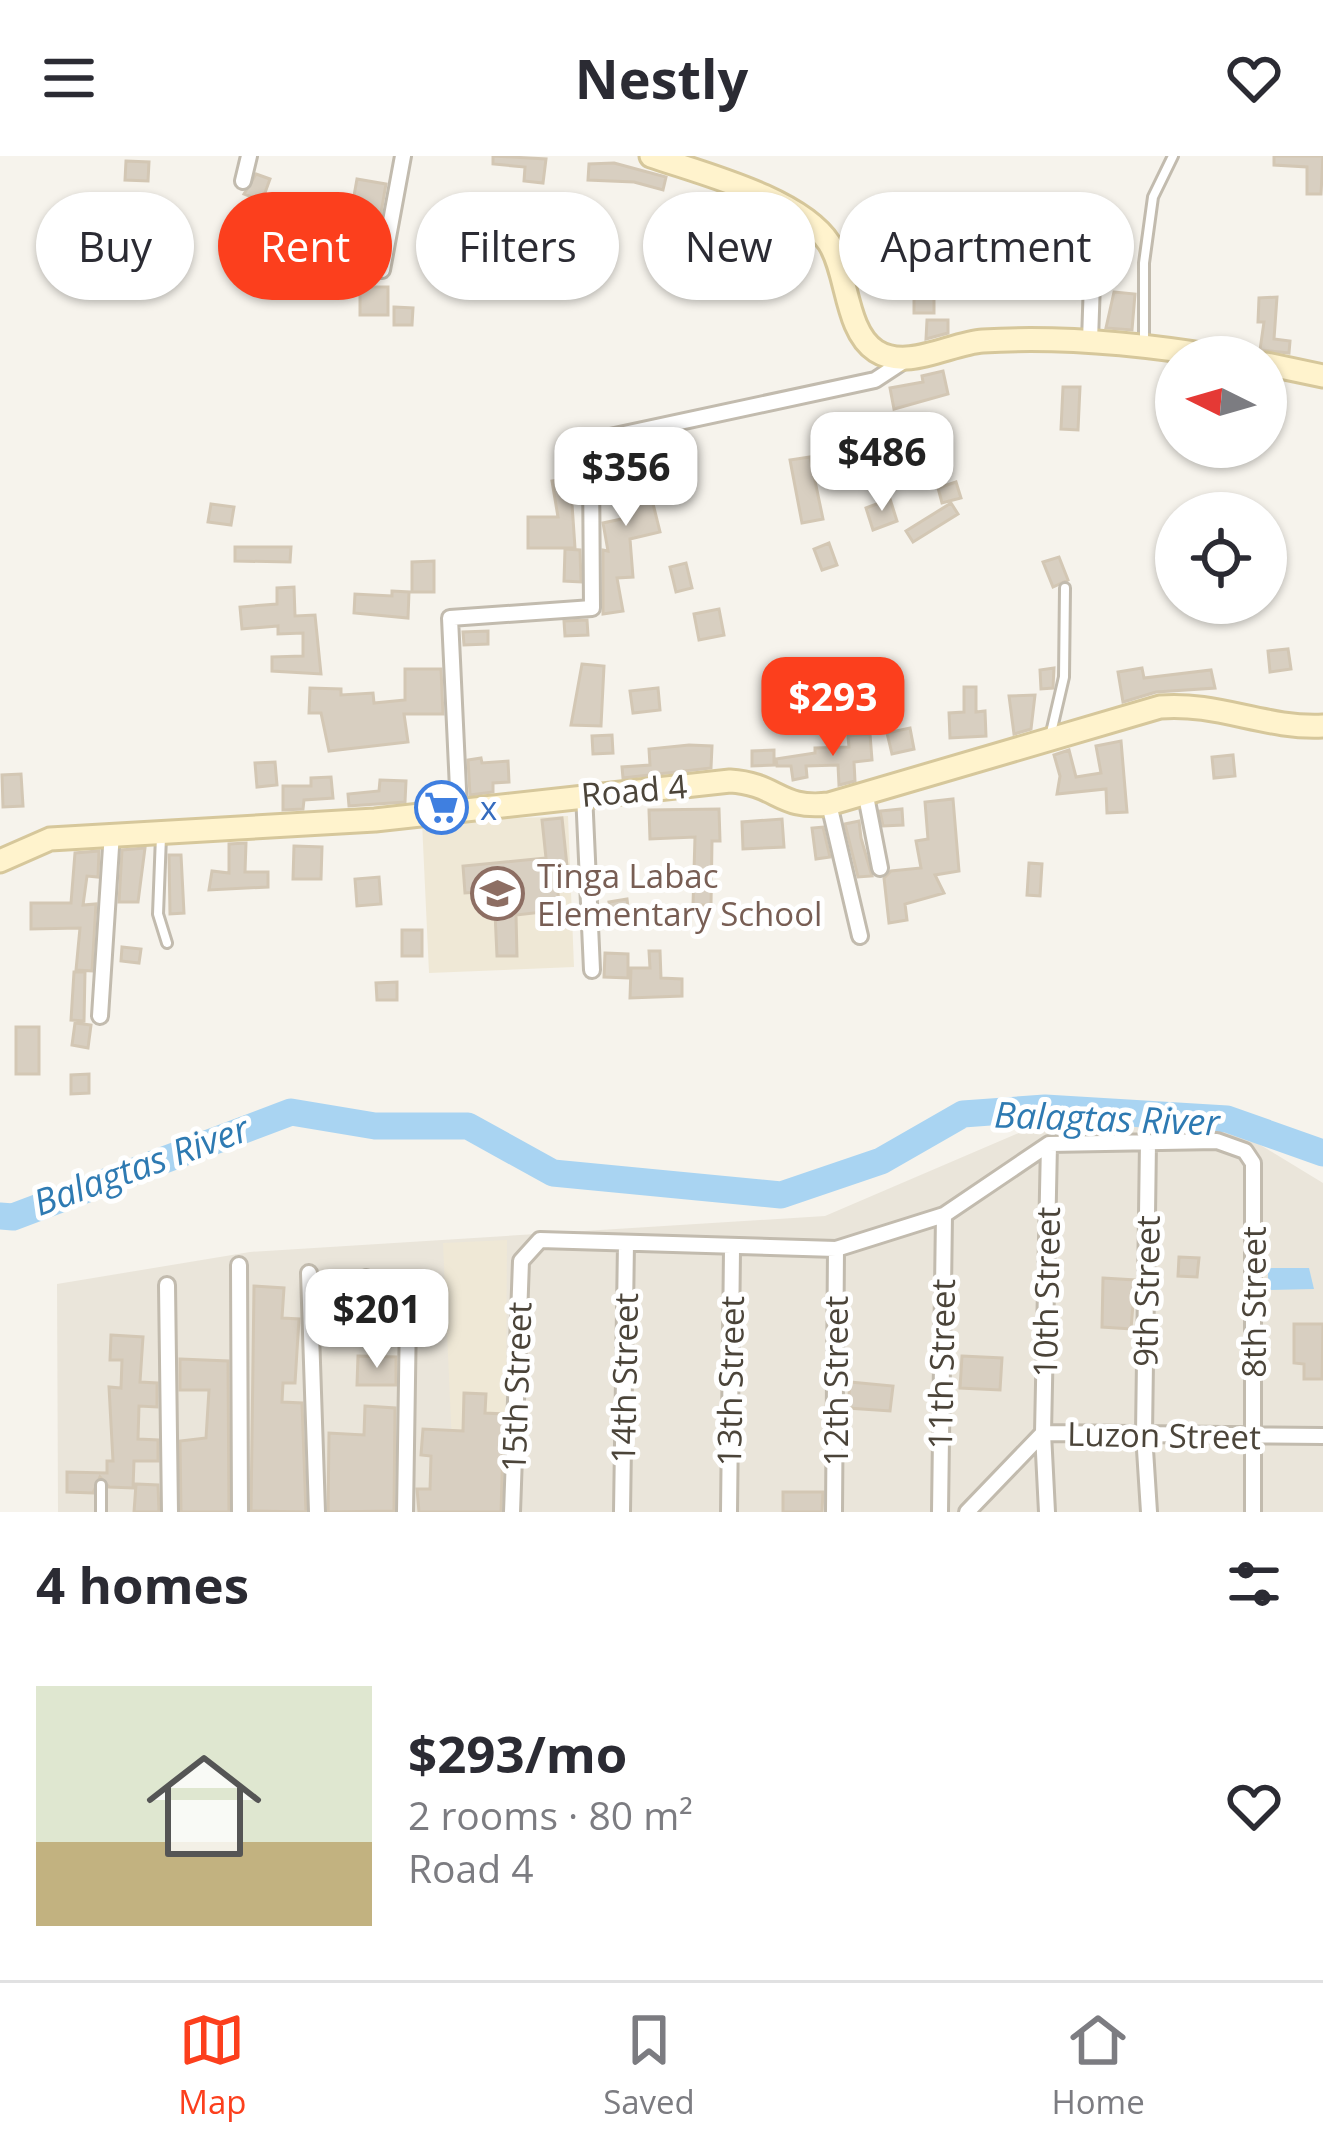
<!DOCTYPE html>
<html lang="en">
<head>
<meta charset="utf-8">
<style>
  body { margin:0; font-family:"Open Sans",sans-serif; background:#f2f2f3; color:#2b2b33; height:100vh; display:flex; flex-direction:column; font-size:45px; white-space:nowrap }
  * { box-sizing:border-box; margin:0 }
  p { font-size:39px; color:#7c7c81 }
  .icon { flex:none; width:66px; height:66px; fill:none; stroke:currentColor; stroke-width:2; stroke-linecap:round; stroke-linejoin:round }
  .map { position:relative; height:1356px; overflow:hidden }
  .details { display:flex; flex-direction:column; background:#fff; flex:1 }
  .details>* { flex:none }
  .top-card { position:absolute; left:36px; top:36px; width:1251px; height:108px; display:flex; gap:24px }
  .needle { width:78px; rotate:275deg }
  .buttons { position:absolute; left:1155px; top:180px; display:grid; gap:24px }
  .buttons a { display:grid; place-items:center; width:132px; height:132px; border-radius:50%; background:#fff; box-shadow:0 3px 9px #0004; font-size:60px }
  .price { position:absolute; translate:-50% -102px; padding:0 27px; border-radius:24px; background:#fff; color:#222; font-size:39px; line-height:78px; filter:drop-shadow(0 3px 6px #0008) }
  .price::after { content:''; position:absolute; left:50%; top:72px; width:36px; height:27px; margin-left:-18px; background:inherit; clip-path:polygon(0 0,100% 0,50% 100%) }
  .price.on { background:#fc3f1d; color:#fff }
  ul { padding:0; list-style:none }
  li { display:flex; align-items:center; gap:36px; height:300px; padding:0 36px }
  li span { display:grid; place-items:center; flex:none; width:336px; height:240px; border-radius:0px; color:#555 }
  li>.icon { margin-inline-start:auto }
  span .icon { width:144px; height:144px; fill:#fffc; stroke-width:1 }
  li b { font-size:51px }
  h2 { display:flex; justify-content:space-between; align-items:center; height:144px; padding:0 36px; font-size:51px }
  .tag { padding:0 42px; border-radius:54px; background:#fff; box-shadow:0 3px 9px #0004; font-size:42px; line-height:108px }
  .tag.on { background:#fc3f1d; color:#fff }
  header { display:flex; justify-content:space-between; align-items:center; height:156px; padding:0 36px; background:#fff; font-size:54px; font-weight:700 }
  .tab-bar { display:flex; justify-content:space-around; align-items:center; height:168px; border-top:3px solid #e1e1e2; background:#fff; font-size:33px; color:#7c7c81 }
  .tab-bar a { display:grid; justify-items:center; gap:6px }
  .tab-bar .on { color:#fc3f1d }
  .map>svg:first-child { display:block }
</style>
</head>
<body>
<header><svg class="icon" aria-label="menu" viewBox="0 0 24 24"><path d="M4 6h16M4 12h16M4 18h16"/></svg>Nestly<svg class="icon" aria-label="heart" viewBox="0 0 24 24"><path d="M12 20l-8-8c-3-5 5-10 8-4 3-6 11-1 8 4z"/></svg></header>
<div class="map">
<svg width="1323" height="1356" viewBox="0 0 1323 1356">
  <rect width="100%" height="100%" fill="#f6f3ec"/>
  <!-- residential -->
  <path fill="#eae5da" d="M1042,967l192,6 89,54v329h-1265l-1,-228 193,-32 575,-36z"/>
  <!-- education -->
  <path fill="#efe8d6" d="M568,660l6,151 -145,6 -7,-151z
    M507,1084l-2,272h-50l-12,-269z"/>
  <!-- water -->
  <path fill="#a9d4f2" d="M1268,1112h41l5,21 -46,1z"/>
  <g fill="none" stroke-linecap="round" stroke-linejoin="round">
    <!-- river -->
    <path stroke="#a9d4f2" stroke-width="27" d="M0,1060l13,1 278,-105 84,14h93l85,47 228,22 100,-34 82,-47 82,-6 182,11 96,34"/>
  </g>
  <!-- building -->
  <path fill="#d8cfc1" stroke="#d3c7b4" stroke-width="3" d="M493,0l53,3 -3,24 -19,-2 1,-14 -32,-3z
    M1274,0h49l-2,38h-14v-27l-33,-2z
    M126,5l23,1 -1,19 -23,-1z
    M614,7l52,14 -3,13 -29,-8 -46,-2 1,-16z
    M256,18l14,5 -8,22 -18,-7z
    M357,23l29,5 -5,29 -29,-6z
    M360,131h28v28h-28z
    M1114,136l21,2 -3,36 -26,-2z
    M914,137h20v20h-20z
    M1277,141l-3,42 16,2 -1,12 -29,-3 4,-28h-6l1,-24z
    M394,151l19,1 -1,17h-18z
    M927,164h21v13l-22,6z
    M943,215l5,23 -54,15 -4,-21 33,-6 -1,-6z
    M1063,231h17l-2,43 -17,-1z
    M810,301l13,62 -21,4 -12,-63z
    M643,307l17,69 -30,7 3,38 -16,1 6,33 -20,3v-64l5,1 -5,-28 23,-5 -6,-23 -10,3 -6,-26z
    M578,321l2,25 -8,2 3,44h-47v-31h30l-6,-36z
    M956,326l5,16 -19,5 -4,-15z
    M890,343l7,22 -24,9 -7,-22z
    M951,347l7,11 -45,28 -7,-11z
    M211,348l23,3 -3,18 -23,-3z
    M829,387l8,22 -15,5 -8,-21z
    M235,391h56l-1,15 -55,-1z
    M565,393l15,1 1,32 -17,-1z
    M1059,401l9,23 -15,7 -10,-25z
    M434,405v31h-22v-30z
    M686,407l6,25 -16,4 -6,-25z
    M294,431l1,29 20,-1 6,59 -49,-3v-14l31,-1v-23l-25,1v-8l-36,3 -2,-22 37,-3v-16z
    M392,435l17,1 -1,26 -54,-5 1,-19 37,2z
    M719,453l5,26 -25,5 -5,-26z
    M587,464l1,15 -23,1 -1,-15z
    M488,475v13l-24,1 -1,-13z
    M1288,493l3,20 -21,3 -2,-21z
    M582,508l22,2 -3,60 -30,-1z
    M1054,512l-1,20 -12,1 -1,-19z
    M1142,512l2,10 67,-8 4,18 -59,4 -33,10 -5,-30z
    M405,513h36l2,45h-39l4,28 -79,9 -8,-38h-12l1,-25 31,1v6l32,-2 1,10 31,-3z
    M964,531h12v25l9,-1 1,25 -36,2 -1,-25 15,-1z
    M658,532l2,22 -27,3 -3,-22z
    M1035,539l-4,34 -17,5 -5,-38z
    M910,572l4,21 -22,5 -5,-21z
    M870,578l2,26 -18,2 1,19 -16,4 -1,-20 -32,1 1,11 -14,3 -2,-14h-14l-1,-7 39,-6v-5l34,-1 -1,-11z
    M612,579l1,18 -20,1 -1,-18z
    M1121,585l6,71 -20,1 -1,-24 -49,5 3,-18 -6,-21 15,-5 7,27 25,-4 -5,-27z
    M689,589l23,1 -1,22 -88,10 -1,-11 28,-2 -1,-16z
    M774,594v15l-22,1v-15z
    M1233,599l2,21 -21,2 -2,-21z
    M481,602l1,5 26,-2 1,21 -16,1v9l-23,3 -2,-35z
    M275,606l2,23 -20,2 -2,-24z
    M21,618l2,32 -20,1 -1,-32z
    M331,621l2,21 -29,2 -1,9 -20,1v-24h28v-8z
    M380,624l26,1 -1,21 -56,4 -1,-12 31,-3z
    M953,643l6,72 -24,4 9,18 -39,11 2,16 -18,3 -5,-45 7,-7 30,-3 -5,-27 12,-2 -3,-37z
    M719,653l1,32h-8l-1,64h-18l2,-68 -45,2 -1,-29z
    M902,653l1,16 -20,1 -3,-15z
    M562,662l7,67 -12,1 3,24 -44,5 1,41h-20l-3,-65 -29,2 -2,-27 83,-8 -4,-38z
    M782,663l2,28 -41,2 -1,-27z
    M859,665l2,17 11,38 -14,1 -13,-53z
    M823,671l7,30 -14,2 -4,-31z
    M246,687l-1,29h23v15l-59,3 3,-19 17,2v-29z
    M294,690l28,1 -1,32h-28z
    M145,692l-7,54h-19l3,-52z
    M99,695l-1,26 -11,-1 -4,29 13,-1 -4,67 -16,-1 4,-42 -49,1v-26h40l4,-50z
    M169,699h12l3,58 -14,1z
    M1029,707l13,1 -2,32 -13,-1z
    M379,721l2,27 -24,2 -2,-27z
    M627,743l2,17 -16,4 -4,-18z
    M402,774h20v26h-20z
    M122,791l19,2 -2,14 -18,-2z
    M649,795h11l1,27 21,1v17l-52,2 1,-30h19z
    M605,797l23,1v24l-24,-1z
    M74,816h11l-1,49 -13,-1z
    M397,826v18h-20l-1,-17z
    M75,867l16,2 -3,23 -16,-3z
    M16,871h23v47h-23z
    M89,918v19l-18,1v-19z
    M1179,1101l20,1 -2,19 -19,-1z
    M1103,1122l32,2 -4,49 -29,-2z
    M254,1130l30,2 -2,30 17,1 -4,64h-12l-1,19 20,1 4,109 -55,-1z
    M364,1134l16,11 -1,9 16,1 1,24 -74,-8v-24l41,3z
    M1294,1168h29l-1,55h-18v-15l-10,-1z
    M111,1179l32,2 -3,45 17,1v24l-18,-1 -1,33 20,1v21h-24l-1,27 -24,-1 -9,-10 -7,16 -26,-1v-20l40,1v-12h6l-4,-74 12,1 1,-28h-12z
    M358,1200l38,1v28h-39z
    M962,1200l40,2 -2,32 -40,-2z
    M180,1203l48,2 1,151h-48l-1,-71 26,-3 3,-48h-29z
    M850,1226l43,4 -3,25 -42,-3z
    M464,1237l22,1 -1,19 19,1 -3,98h-82l-2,-23h13l1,-33 -10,-1 2,-26 40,2z
    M365,1250l30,2 -1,103 -66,1 1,-79 35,2z
    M136,1328l22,1 1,27h-25z
    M783,1336h40l-1,20h-39z"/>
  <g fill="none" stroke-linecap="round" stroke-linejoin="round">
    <defs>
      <path id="lane" d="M1144,187v-80l9,-66 20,-41
        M1050,581l14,-60 1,-89
        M161,680l-3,78 9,29
        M101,1329v27"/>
      <path id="street" d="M243,25l6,-25
        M382,114l21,-114
        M1090,185l3,-89
        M865,635l15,77
        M584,637l8,177
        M829,648l31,132
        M459,654l-9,-192 142,-10 -1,-148 5,-20 279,-60 35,-23
        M100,860l12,-184
        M1148,986l-4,292 5,78
        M239,1109l1,247
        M309,1117l8,239
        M366,1122l38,26 4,11 -3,197
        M167,1129l3,227
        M512,1356l9,-251 19,-21 296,9 108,-34 105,-71 168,-3 28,10 8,12v349
        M622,1356l4,-269
        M729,1356l3,-262
        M834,1356l2,-263
        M940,1356l4,-297
        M967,1356l76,-79 280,3
        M1047,1356l-4,-79 6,-289"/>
      <path id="secondary" d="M651,0c49,17 149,42 178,87 19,30 16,88 47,108 31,20 75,-8 107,-10 79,-5 159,3 237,16
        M1266,208l57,12
        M0,705l50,-22 325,-19 355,-39c48,3 49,29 99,23l331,-97c57,-5 106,22 163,19"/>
    </defs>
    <!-- lane casing -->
    <use href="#lane" stroke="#c2bbae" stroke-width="14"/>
    <!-- street casing -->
    <use href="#street" stroke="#c2bbae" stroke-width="20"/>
    <!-- secondary casing -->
    <use href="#secondary" stroke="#d6c79b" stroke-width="27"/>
    <!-- lane -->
    <use href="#lane" stroke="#fff" stroke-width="8"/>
    <!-- street -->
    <use href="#street" stroke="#fff" stroke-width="14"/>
    <!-- secondary -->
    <use href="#secondary" stroke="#fff3cd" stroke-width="21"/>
  </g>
  <!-- icons -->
  <defs>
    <symbol id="supermarket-ring" viewBox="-11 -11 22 22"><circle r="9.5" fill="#fff" stroke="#3f7fe0" stroke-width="1.5"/><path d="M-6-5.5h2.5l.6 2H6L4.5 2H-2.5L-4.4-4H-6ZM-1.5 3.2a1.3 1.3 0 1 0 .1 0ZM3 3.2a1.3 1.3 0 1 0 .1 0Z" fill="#3f7fe0"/></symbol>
    <symbol id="school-ring" viewBox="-11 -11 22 22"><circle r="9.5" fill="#fff" stroke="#8d6e63" stroke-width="1.5"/><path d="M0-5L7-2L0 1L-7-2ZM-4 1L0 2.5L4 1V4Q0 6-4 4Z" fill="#8d6e63"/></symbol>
  </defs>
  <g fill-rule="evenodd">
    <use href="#supermarket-ring" x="412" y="622" width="59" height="59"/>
    <use href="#school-ring" x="468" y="708" width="59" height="59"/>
  </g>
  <g text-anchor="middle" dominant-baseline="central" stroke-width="10" stroke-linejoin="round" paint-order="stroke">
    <!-- street labels -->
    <g font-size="33" fill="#4b4439" stroke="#fff">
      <text transform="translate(634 634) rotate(-5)">Road 4</text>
      <text transform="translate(1146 1135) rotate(-89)">9th Street</text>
      <text transform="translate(1046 1136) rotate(-89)">10th Street</text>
      <text transform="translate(1253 1146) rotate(-90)">8th Street</text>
      <text transform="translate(941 1208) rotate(-89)">11th Street</text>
      <text transform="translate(624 1222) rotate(-89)">14th Street</text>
      <text transform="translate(730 1225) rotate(-89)">13th Street</text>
      <text transform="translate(835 1225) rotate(-90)">12th Street</text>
      <text transform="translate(516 1231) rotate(-88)">15th Street</text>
      <text transform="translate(1164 1279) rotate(1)">Luzon Street</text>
    </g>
    <!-- shop labels -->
    <g font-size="33" fill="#366cbe" stroke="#fff" text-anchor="start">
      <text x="480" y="651">x</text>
    </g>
    <!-- education labels -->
    <g font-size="33" fill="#785e54" stroke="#fff" text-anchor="start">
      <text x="537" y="719">Tinga Labac<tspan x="537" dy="38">Elementary School</tspan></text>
    </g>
    <!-- water labels -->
    <g font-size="36" font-style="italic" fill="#2e7ab2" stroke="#fff">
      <text transform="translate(1107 962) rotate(2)">Balagtas River</text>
      <text transform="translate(141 1009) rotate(-20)">Balagtas River</text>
    </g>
  </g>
</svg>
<div class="buttons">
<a><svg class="needle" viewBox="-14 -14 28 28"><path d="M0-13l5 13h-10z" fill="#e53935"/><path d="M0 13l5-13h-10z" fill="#7c7c81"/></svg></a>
<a><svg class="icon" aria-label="locate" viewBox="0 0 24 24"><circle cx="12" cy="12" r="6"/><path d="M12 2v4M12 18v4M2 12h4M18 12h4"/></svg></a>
</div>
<b class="price" style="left:882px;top:358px">$486</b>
<b class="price" style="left:626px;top:373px">$356</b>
<b class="price on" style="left:833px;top:603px">$293</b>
<b class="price" style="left:377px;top:1215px">$201</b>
<div class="top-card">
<a class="tag">Buy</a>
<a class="tag on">Rent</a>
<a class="tag">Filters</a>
<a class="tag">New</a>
<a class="tag">Apartment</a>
</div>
</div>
<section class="details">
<h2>4 homes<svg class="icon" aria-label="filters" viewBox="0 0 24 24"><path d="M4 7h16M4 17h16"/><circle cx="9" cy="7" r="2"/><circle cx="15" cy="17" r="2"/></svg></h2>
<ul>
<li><span style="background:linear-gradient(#dfe7d0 65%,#c2b280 0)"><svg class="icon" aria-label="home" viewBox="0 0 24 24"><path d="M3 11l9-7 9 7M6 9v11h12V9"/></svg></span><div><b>$293/mo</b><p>2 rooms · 80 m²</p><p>Road 4</p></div><svg class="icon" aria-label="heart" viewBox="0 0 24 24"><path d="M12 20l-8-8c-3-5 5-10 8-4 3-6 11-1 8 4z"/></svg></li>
</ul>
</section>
<nav class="tab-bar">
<a class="on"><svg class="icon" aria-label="map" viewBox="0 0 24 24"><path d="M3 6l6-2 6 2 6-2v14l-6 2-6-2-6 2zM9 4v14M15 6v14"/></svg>Map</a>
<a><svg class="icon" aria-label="saved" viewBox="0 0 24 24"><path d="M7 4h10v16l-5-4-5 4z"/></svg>Saved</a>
<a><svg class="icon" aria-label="home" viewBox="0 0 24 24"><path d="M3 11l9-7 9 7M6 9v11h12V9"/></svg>Home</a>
</nav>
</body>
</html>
